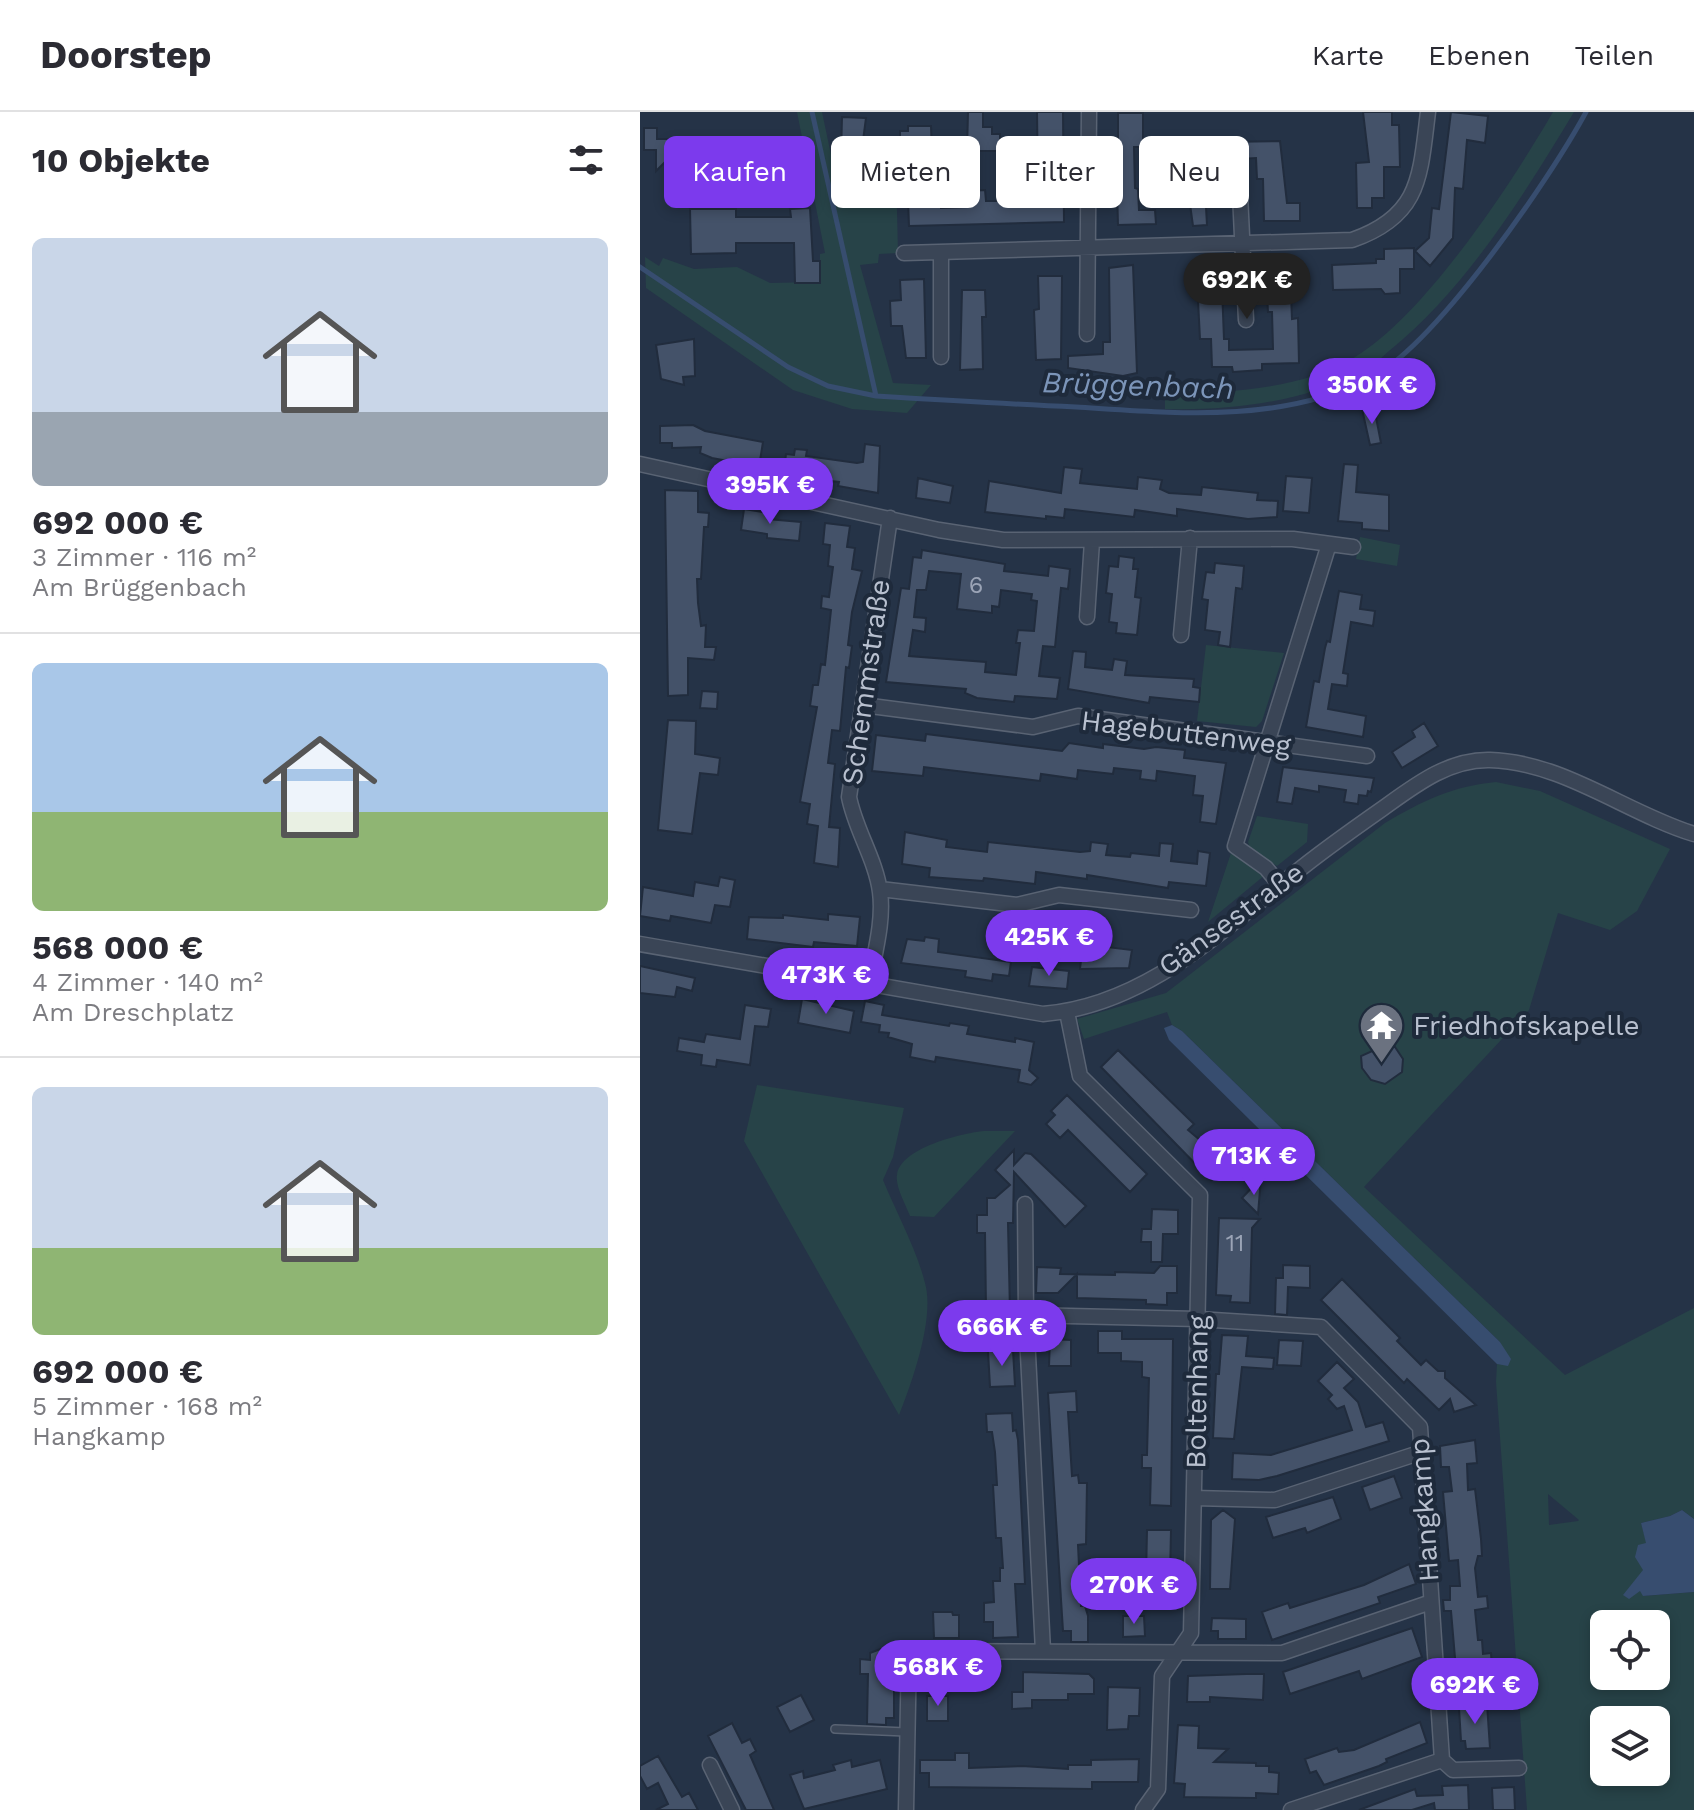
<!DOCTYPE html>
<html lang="de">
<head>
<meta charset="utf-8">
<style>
  body { margin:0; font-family:"Work Sans",sans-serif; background:#f7f7f7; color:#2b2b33; height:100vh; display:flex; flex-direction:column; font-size:30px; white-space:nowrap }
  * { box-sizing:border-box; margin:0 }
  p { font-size:26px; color:#7c7c81 }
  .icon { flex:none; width:44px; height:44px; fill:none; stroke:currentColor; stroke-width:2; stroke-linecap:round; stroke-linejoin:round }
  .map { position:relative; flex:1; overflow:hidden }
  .details { display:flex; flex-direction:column; background:#fff; width:640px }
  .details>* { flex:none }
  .top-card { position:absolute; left:24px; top:24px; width:760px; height:72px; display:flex; gap:16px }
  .controls { position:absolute; left:950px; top:1498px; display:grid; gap:16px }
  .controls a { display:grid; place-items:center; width:80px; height:80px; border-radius:12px; background:#fff; box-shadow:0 4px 12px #0003; font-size:40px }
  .price { position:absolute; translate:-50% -68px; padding:0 18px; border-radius:28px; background:#7c3aed; color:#fff; font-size:26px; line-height:52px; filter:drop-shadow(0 2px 4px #0008) }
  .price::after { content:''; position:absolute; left:50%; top:48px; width:24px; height:18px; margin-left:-12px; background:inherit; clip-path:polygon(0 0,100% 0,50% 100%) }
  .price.active { background:#222; color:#fff }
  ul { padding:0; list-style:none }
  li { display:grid; align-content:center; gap:16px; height:424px; padding:0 32px }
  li+li { border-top:2px solid #e1e1e2 }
  li span { display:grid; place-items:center; height:248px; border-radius:12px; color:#555 }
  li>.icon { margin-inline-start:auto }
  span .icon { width:144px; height:144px; fill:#fffc; stroke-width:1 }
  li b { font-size:34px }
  h2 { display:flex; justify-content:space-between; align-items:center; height:96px; padding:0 32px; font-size:34px }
  .tag { padding:0 28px; border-radius:12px; background:#fff; box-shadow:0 4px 12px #0003; font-size:28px; line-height:72px }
  .tag.active { background:#7c3aed; color:#fff }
  header { display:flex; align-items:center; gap:48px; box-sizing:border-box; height:112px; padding:0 40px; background:#fff; border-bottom:2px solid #e1e1e2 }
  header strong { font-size:38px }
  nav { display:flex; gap:44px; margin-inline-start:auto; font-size:28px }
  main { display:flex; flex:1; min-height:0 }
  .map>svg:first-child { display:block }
</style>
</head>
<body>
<header>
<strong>Doorstep</strong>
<nav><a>Karte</a><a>Ebenen</a><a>Teilen</a></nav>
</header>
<main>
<section class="details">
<h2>10 Objekte<svg class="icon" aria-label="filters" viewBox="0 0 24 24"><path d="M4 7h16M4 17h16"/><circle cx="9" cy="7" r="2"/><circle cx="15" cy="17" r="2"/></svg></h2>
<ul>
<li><span style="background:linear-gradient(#c9d6e8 70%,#9aa5b1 0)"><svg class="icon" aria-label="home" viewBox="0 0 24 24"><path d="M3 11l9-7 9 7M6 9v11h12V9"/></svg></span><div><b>692 000 €</b><p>3 Zimmer · 116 m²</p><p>Am Brüggenbach</p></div></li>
<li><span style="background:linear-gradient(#a9c7e8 60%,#8fb573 0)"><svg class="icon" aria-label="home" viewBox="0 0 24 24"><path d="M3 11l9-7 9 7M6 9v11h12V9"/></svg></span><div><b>568 000 €</b><p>4 Zimmer · 140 m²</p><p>Am Dreschplatz</p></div></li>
<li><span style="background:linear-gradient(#c9d6e8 65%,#8fb573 0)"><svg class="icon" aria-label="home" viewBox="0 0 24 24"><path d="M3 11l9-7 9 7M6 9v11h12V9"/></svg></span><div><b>692 000 €</b><p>5 Zimmer · 168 m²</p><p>Hangkamp</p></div></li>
</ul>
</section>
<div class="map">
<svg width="1054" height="1698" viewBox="0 0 1054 1698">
  <rect width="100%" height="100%" fill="#253347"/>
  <!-- green -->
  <path fill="#274348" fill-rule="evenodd" d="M157,0h25l12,57h62l2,84 -19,1 -1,9 -18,2 33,118 38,2 -24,28 -55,-4 -59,-19 -147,-102 -1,-31 14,9 4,-8 31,11 43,-2 33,16 50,-1v-28l5,-1z
    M913,0h21c-50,83 -109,178 -185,239 -9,8 -18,17 -29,22 -58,29 -131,38 -195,36v-15c62,-2 134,-3 190,-37 71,-43 156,-173 198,-245z
    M720,425l40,8 -3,21 -41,-7z
    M566,533l78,8 -22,68 -6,6 -59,-6z
    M856,670l44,9 130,58 -33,62 -27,19 -52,-17 -29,97 -165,177 201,188 129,-67v211l-12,-9 -12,6 -29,7 6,21 -7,46 4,6 50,-4v218h-167l-31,-428 1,-18 11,1 -8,-23 -318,-311 -10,-6 -5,-13 -83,27 -7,-20 89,-26 219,-170c37,-22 68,-37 111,-41zM908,1382l31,26 -1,1 -29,4zM964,1512h52v52h-52zM964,1608h52v52h-52z
    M617,704l51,8 -1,18 -30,24 -27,-17 -2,-7z
    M591,741l34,22 -57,47z
    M117,973l147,23 -11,49 -10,23c14,34 33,68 42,103 10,35 -13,99 -26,132l-155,-274z
    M344,1019h31l-81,86 -24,-1c-4,-11 -15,-29 -13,-41 3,-27 65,-42 87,-44z"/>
  <!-- water -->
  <path fill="#374d6f" d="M532,913l10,6 318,311 11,17 -3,7 -11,-2 -328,-324 -5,-12z
    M1042,1398l12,9v73l-51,4 -3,-5 -11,8 -6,-4 20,-25 -8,-13 3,-12 8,-2 -5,-20 29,-7z"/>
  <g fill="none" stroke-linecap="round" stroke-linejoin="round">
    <!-- stream -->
    <path stroke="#374d6f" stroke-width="5" d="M172,0l64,284
      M0,155l148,100 40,19 48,10c66,4 133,8 200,11 98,6 202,17 293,-28 66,-33 181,-200 217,-267"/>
  </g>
  <!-- building -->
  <path fill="#445269" stroke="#212c3d" stroke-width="2" fill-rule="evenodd" d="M328,0h15v15h9v7h8v17h-33z
    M397,0h26l1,110 -155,4 -1,-26 33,-1v9l28,-1 2,-16 14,-1 1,11h32v-14l20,-1z
    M723,0h29v13h7l1,42h-16v31h-12v10h-15l-1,-45 13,-1z
    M811,0l37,4 -3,27 -18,-3 -4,49 -8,-1 -2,50 -23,28 -15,-15 14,-13 3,-30 7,1z
    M478,1h25v34h-9l1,41 3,1 1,21h16l1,14 -38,1 -1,-36h-6l-1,-28 2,-15h6z
    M202,5l24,1 -5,38 -20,-1z
    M268,14h23l1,28h-32v-23h8z
    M4,16h13v11h23v22h-14l-10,10v-21h-12z
    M85,26l29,1 -1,17h-15v5h-29v-19h16z
    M640,29l7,62h13v18h-36l-1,-42h-6l-1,-21 -32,2 -1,20h-4l1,26 -14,1 1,18 -14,1 -4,-29h10l1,-42 20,-1v-12z
    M123,35h27l-1,21h-26z
    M295,39h29v18h-29z
    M170,96l3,53h7v22h-25l-1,-40h-58v10l-45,1 -1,-45h46v8h55l-1,-8z
    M774,136v21h-14v24l-15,1 -4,-5 -48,1 -1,-25 44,-2v-4h8v-10z
    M556,150h25l3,77h5v11l44,-1 -1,-37h-4l-2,-35h4v-8l20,-1 2,51 6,-1 1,45 -37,1v6l-29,2 -1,-5h-20l-1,-28h-11z
    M493,153l4,108 -14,3 -55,-8v-12l35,-2v-12h7l-1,-74z
    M398,164h24l-1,83 -25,1 -2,-50 5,-1z
    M284,167l2,79h-20l-4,-32h-11l-1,-25 11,-1 -1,-20z
    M322,178h23l1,27h-4l1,52 -23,1z
    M54,227l1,37 -12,1 1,8 -23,-6 -5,-34z
    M734,295l7,36 -11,2 -8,-36z
    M53,313l12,6 58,11 -4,25 -47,-9 -12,-5 1,-6 -29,1v-5h-12v-17z
    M225,332l15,2 -2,47 -40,-7 1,-4 -49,-5v-5l-6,-1 2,-17 8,1 1,-6 12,1 -1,6 51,7 6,-1z
    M704,352l14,1 -2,27 33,3v36l-27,-2v-6l-24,-2z
    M424,355l18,2 -2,14 57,6 1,-12 24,3 -2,9 9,4 32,2 1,-8 56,6 -1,7 21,1 -1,16 -29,2 -71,-10v7l-42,-6 -1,7 -69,-8 -1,9 -18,-2v3l-61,-7 4,-31 72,12z
    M646,364l26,2 -3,35 -26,-2z
    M278,366l35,8 -3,17 -34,-5z
    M25,378l33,1v21l11,1 -1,14h-4l-3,52h-4l1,24 3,23 5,-1 -1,22h11l-2,13 -26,-2v37l-20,1z
    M104,397l25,4 -1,6 33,3 -2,19 -32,-3v-4l-26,-4z
    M185,411l25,3 -3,21 8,1 -3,21 10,2 -10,41 -4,33 4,1 -3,22 -3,-1 -6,64 -8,-1 -4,33 7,1 -6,63 11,1 -2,39 -24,-4 4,-37 -11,-2 3,-20 -10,-2 17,-95 -7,-1 3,-21h5l3,-21 4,1 6,-55 -10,-2 1,-12 7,1 4,-30 -5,-1 2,-21 -7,-1z
    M282,438l83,14 -1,7 44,5 1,-10 21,3 -2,20 -7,-1 -6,59 -12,-1 -4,30 21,2 -3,21 -42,-3 -1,6 -37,-4 -12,-5 1,-4 -80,-7 15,-94 8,1 4,-32 8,1zM289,459l32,3 -4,35 35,4v-7l7,1 2,-17 31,4 -1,6 6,1 -3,30 -16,-1 -2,13h4l-4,32 -31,-3 1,-10 -77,-6 4,-26 12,2 1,-14 -12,-1 3,-27h9z
    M479,444l15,2 -1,11h5l-3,28 6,1 -4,37 -21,-2 1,-10 -8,-1 3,-28 -6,-1 3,-27 9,1z
    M575,451l29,3 -2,23 -6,-1 -6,59 -12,-2 2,-13 -15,-2 3,-30 -6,-1 4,-27 8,1z
    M699,479l23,4 -2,14 15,2 -2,15 -22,-4 -8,51 5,1 -1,12 -15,-2 -4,25 38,7 -3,21 -57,-10 8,-46 5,1 6,-34 2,-7 3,1z
    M433,539l13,1 -1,15 27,3 2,-11 13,2 -2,14 69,4 -1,8 7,1 -1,14 -49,-5 -1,6 -81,-14z
    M62,579l16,1 -1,17 -17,-1z
    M28,608l28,1 -1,33 25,4 -2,17 -18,-2 -8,61 -34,-4z
    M784,611l14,23 -36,22 -10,-16 23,-15 -3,-6z
    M286,622l136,17 7,-8 34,5v-4l41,5 12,-2 29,3 -1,8 42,5 -10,61 -16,-2 3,-26 -10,-1 2,-19 -38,-5 -1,10 -16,-2 1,-8 -27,-3 -1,6 -35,-4 -1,9 -36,-5 -1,7 -116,-14 -1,9 -51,-5 4,-36 49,6z
    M643,655l91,11 -3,14 -3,-1 -1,5 -8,-1 -1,9 -14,-2 2,-12 -27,-4v6l-24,-4 -3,16 -15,-2z
    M265,720l42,8 -1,7 41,5 1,-10 92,10 10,-1 1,-9 17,2 -2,11 24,2 1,-4 28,3 1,-13 13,1 -2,17 26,3 1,-13 12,2 -4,33 -37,-4 -1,6 -81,-13v4l-51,-7 -1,12 -51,-6 -1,3 -54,-4 1,-9 -28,-4z
    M80,765l15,3 -5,27 -15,-2 -4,18 -40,-7 -1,5 -30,-5 3,-29 50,9 2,-14 23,4z
    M188,802l32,3 -3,29 -43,-4 -1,5 -66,-8 2,-22 34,1v-3l45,5z
    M285,825l14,2 -1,13 73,10 -2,14 -16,-2 -1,7 -27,-4 1,-6 -65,-8 6,-24 17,2z
    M451,833l41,5 -3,18 -49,1 2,-18 9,1z
    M0,854l55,12 -3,13 -15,-4 -2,10 -35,-4z
    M392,855l37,4 -2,18 -38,-3z
    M162,887l52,12 -4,22 -52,-10z
    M225,889l19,4 -2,10 67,11 1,-3 19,3 -2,8 48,8v-4l19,4 -5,28 9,8 -7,7 -13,-3 2,-12 -84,-13 -1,5 -25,-5 2,-13 -24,-7 1,-4 -10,-1 1,-7 -19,-3z
    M105,893l26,4 -3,18 -13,-1 -5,39 -33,-5 -1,7 -15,-2 1,-10 -25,-4 2,-13 25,4 2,-8 34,5z
    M741,935h14l8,12 -1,13 -17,12 -14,-4 -9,-12 -1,-12z
    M478,938l76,74 -6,6 39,33 -16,17 -110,-113z
    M427,983l80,79 -17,18 -62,-62 -8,8 -14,-14 9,-9 -4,-4z
    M374,1038v15l11,-12 6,1 55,52 -21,21 -51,-55 -1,51h-5l2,89 -14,-1v13l-22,1v-15h12l-1,-77h-8v-18h10v-17h8l15,-13 -15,-15z
    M621,1066l-3,36 -16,-16z
    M512,1097l26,1v24h-15l-1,28h-11v-20h-10l1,-13h9z
    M579,1106l41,1 -8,9 -2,75 -20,-1 1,-6 -15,-1z
    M643,1153l27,1v22l-22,-1 -1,28 -12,-1 1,-36h7z
    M520,1154h17v27h-10v12l-21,-1v-4l-69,-2v-24l-19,19h-22l1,-26 24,1 -1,6 55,1v-3l39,1z
    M702,1167l58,59 -3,3 24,24 5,-5 12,11h7v7l31,27 -22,7 -4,-13 -11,11 -32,-31 -3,4 -83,-83z
    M458,1219h24v8h51l-2,167 -21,-1 1,-37h-9v-13h5l2,-77 -7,-1v-15l-21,-1v-8h-23z
    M582,1223l26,1 -2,20 28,2 -1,11 -31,-2 -8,72 -21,-1 3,-64h3z
    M410,1227l21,1v26h-22z
    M639,1228l24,1 -2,25 -24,-1z
    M373,1238l2,36 -25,1 -2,-36z
    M697,1250l17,17 -10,9 14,14 8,25 17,-5 6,19 -112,35 -18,4 -27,-1 1,-26 38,2 81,-25 -8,-24 -7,3 -9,-10 4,-4 -14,-14z
    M436,1279l1,21h-9l4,64 6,-1 1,8h8l-1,61 -8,1 3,61h4l3,10v26h-17v-11h-8l-15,-238z
    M372,1301l1,18 3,-1 2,10 7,144h-10l3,53 -25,1v-16h-9v-19l10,-1 -1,-21h7v-13h3l-2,-30h-5l-3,-53h4l-2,-33 -3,-20h-5l-1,-18z
    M835,1328l2,23 -10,1 1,26 7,-1 6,50 1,17h-4l-3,12 3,29 9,-1 1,12 -13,2 3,30h4l1,14 8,-1 1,15 -12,1 1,22 -23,2 -7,-82h-7l-1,-11h7v-14h10l-2,-26 -9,1 -6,-69 9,-1 -3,-24h-8l-1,-21z
    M754,1364l8,22 -32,12 -8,-23z
    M693,1385l8,22 -34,14 -2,-5 -32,10 -7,-21z
    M583,1398l12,9 -5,70h-20l1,-69z
    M507,1418h24l-1,48h-14v16h-17v-17h7z
    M769,1452l7,20 -38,13 2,6 -108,37 -10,-28 26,-9 2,5 74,-23z
    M293,1500h19l1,3h6v23h-25z
    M483,1504h21l1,20 -22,1z
    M572,1506l34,1v20h-28v-8h-7z
    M772,1516l10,29 -60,22 -3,-8 -69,23 -7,-22z
    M243,1536h11v70h-8v7l-19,-1 1,-50h-8v-15l10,1v-7z
    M383,1560l66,2 5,5v15h-26v6h-36v8l-20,1v-17h11z
    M606,1562h18l-1,26 -53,-3v5h-23l1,-26z
    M468,1575l32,1 -1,28h-10l-1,13 -21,1z
    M161,1583l13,25 -24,12 -13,-25z
    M287,1584h21v25h-21z
    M842,1588v5l5,-1 3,44 -24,1 -1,-8h-4l-2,-33z
    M780,1610l7,21 -41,16 1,3 -8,4 -55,19 -8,-14 -6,2 -5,-14 32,-11 2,4 15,-2z
    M92,1611l10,20 8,-4 6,12 -6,4 24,55h-28l-38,-74z
    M538,1613l21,1 -1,22 30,1 -14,13 42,1v3h13v6l10,1 -1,21 -22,-1v5l-72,-1 1,-13 -11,-1z
    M315,1641h14v15l53,-2 46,3v-4h23v-5l48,-1 -1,23h-46v7l-163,-2v-14h-9v-13h35z
    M18,1644l24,41 7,-4 9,17h-42l12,-6 -10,-21 -11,6 -7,-13v-10z
    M211,1648l1,7 28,-7 7,29 -83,20 -14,-34 13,-4 1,7 31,-8 -2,-5z
    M828,1673l1,25h-34l-1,-7 -22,7h-53l56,-21 2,7 26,-1 -1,-9z
    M874,1675l1,23h-22l-1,-22z"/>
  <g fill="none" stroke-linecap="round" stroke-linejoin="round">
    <defs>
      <path id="service" d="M195,1617l71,3"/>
      <path id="minor" d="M599,61l7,147
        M301,140v105
        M264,141l448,-13c69,-24 68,-64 76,-128
        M447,222l2,-222
        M0,352l299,66 64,10 290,-1 60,8
        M447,505l5,-76
        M541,523l9,-97
        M223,593l170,22 45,-11 289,40
        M640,773l-14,-17 -31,-22 94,-302
        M240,777l137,16 42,-10 132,15
        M0,832l403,70c100,-8 176,-81 251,-140 28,-23 58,-44 88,-65 32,-23 66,-50 108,-49 73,2 136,53 204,74
        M229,873c5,-30 15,-63 11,-93 -4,-32 -25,-63 -31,-95l41,-279
        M427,900l13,64 120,119 -9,438 -29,43 -4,113 -15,21
        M385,1092l1,111
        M554,1386l81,2 147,-48
        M403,1539l-17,-336 172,4 123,8 99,100 22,333 -151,50
        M802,1648l11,10 66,-2
        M70,1653l22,45
        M266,1698l3,-159 373,2 149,-51"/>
    </defs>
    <!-- service casing -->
    <use href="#service" stroke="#596373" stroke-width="10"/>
    <!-- minor casing -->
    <use href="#minor" stroke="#596373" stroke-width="17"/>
    <!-- service -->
    <use href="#service" stroke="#3a4556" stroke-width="7"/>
    <!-- minor -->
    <use href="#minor" stroke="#3a4556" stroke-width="14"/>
  </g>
  <!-- icons -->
  <defs>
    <symbol id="temple-pin" viewBox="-11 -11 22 30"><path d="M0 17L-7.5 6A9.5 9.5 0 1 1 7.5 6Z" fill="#6b7280" stroke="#1e2a3b"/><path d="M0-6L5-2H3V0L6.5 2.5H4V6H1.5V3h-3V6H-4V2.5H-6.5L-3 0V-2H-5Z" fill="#fff"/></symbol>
  </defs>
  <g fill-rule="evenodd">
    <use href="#temple-pin" x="716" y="888" width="51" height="69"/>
  </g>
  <g text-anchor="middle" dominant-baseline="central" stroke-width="8" stroke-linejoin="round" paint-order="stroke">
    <!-- number labels -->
    <g font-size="24" fill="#9ba4b6">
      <text x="336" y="473">6</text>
      <text x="595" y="1131">11</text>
    </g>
    <!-- street labels -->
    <g font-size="28" fill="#b8c0cf" stroke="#1e2a3b">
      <text transform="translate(226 570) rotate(-82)">Schemmstraße</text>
      <text transform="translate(546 621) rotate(7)">Hagebuttenweg</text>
      <text transform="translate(591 807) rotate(-36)">Gänsestraße</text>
      <text transform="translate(557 1280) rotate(-89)">Boltenhang</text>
      <text transform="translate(784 1398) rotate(-94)">Hangkamp</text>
    </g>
    <!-- poi labels -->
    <g font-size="28" fill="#b8c0cf" stroke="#1e2a3b" text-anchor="start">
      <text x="773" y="913">Friedhofskapelle</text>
    </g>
    <!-- water labels -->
    <g font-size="30" font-style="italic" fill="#7c95b9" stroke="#1e2a3b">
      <text transform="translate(498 273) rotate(2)">Brüggenbach</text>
    </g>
  </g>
</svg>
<div class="controls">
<a><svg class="icon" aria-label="locate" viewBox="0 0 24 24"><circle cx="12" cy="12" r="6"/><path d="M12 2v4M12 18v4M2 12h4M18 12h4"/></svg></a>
<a><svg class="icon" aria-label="layers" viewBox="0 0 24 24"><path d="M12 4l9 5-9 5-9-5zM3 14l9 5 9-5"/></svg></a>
</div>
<b class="price active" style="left:607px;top:209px">692K €</b>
<b class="price" style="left:732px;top:314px">350K €</b>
<b class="price" style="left:130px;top:414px">395K €</b>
<b class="price" style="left:409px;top:866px">425K €</b>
<b class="price" style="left:186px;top:904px">473K €</b>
<b class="price" style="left:614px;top:1085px">713K €</b>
<b class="price" style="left:362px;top:1256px">666K €</b>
<b class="price" style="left:494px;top:1514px">270K €</b>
<b class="price" style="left:298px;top:1596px">568K €</b>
<b class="price" style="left:835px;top:1614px">692K €</b>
<div class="top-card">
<a class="tag active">Kaufen</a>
<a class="tag">Mieten</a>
<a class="tag">Filter</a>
<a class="tag">Neu</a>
</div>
</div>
</main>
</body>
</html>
